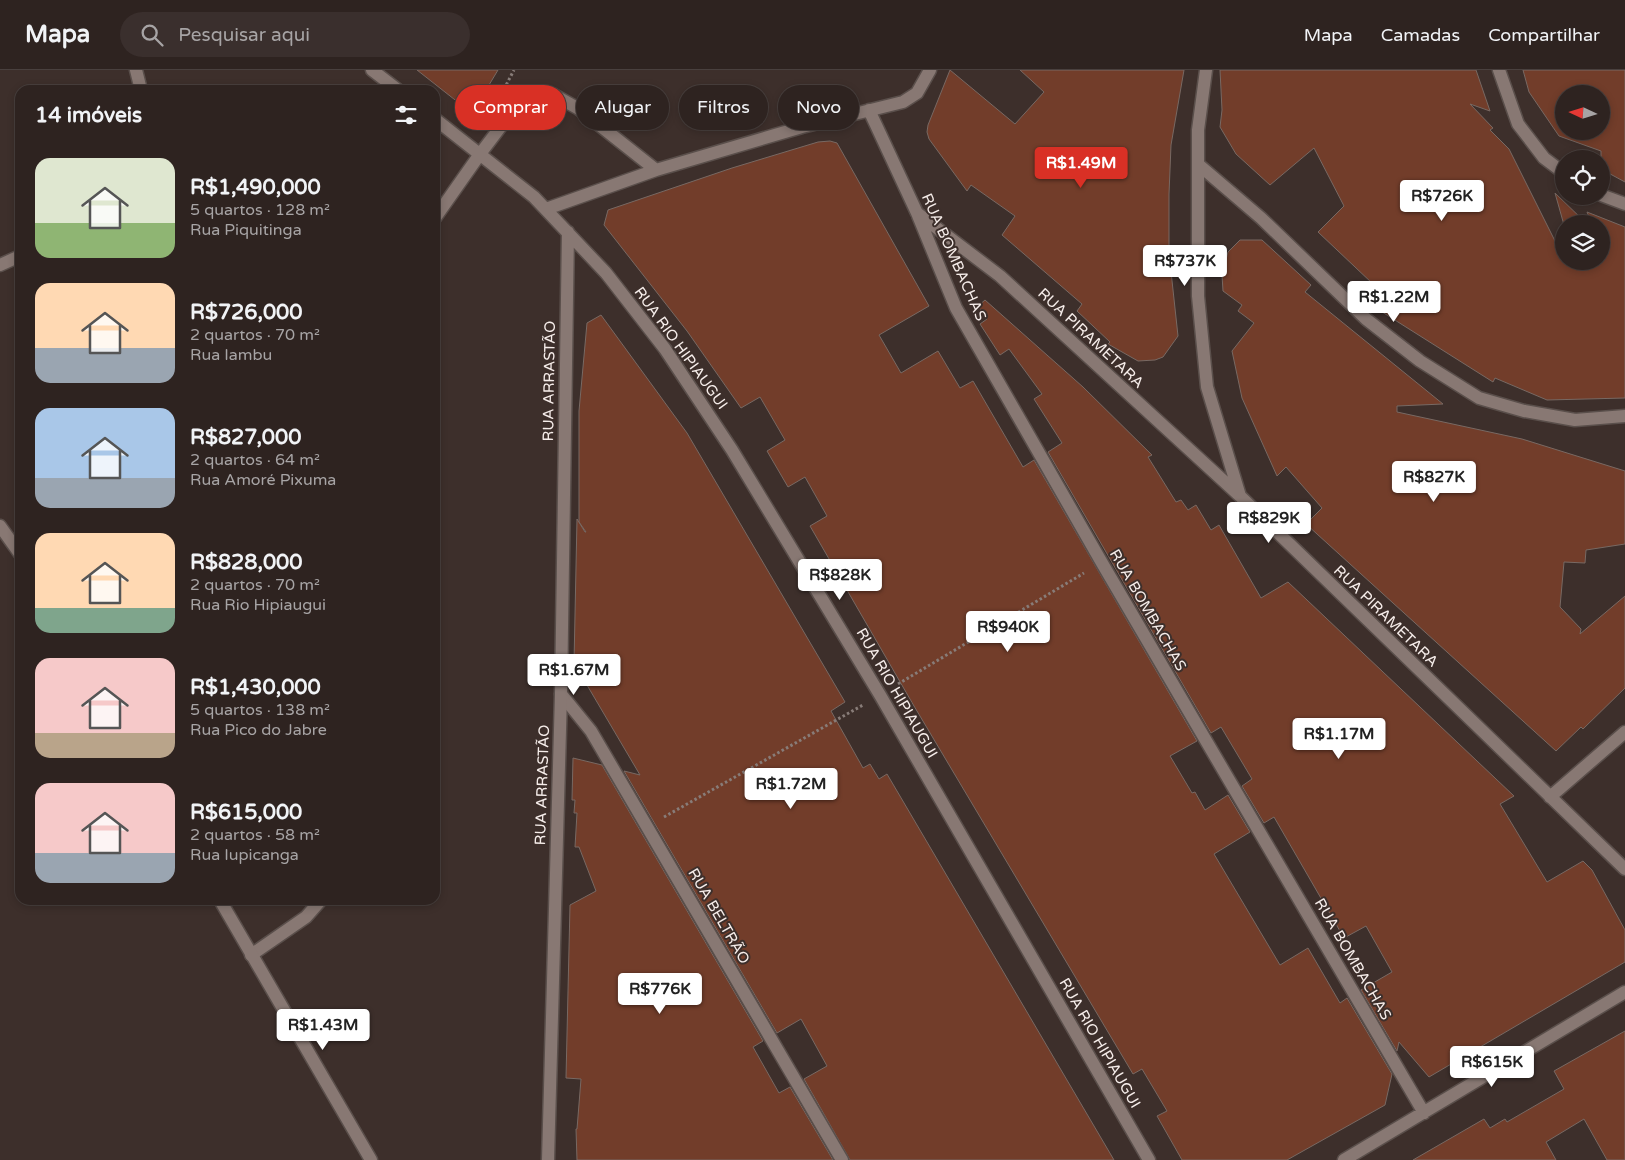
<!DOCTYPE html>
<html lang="pt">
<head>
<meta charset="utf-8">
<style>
  body { margin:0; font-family:"Varela Round",sans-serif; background:#3a2f2d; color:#f1f3f6; height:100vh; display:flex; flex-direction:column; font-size:19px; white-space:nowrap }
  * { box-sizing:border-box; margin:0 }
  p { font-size:16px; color:#a7a4a5 }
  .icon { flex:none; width:28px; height:28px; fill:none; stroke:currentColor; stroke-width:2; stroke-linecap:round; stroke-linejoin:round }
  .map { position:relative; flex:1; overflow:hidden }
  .sheet { position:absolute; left:15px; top:15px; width:425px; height:820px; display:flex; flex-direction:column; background:#2e2320; border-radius:15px; box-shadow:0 2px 8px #0003,0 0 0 1px #49403e }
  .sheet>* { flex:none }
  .banner { position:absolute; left:455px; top:15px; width:475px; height:45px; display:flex; gap:10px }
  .needle { width:32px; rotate:274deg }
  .tools { position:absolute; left:1555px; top:15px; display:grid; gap:10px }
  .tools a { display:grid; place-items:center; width:55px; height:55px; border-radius:50%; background:#2e2320; box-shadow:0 2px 8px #0003,0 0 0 1px #49403e; font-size:25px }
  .price { position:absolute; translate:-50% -42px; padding:0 11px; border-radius:5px; background:#fff; color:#222; font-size:16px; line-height:32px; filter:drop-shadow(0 1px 2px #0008) }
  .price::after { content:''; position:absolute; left:50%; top:30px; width:15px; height:11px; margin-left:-8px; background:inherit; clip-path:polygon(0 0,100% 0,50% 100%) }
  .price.selected { background:#d93025; color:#fff }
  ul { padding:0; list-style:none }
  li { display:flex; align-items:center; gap:15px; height:125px; padding:0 20px }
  li span { display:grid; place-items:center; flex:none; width:140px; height:100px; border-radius:15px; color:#555 }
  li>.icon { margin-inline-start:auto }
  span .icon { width:60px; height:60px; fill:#fffc; stroke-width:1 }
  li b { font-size:21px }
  h2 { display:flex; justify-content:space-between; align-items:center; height:60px; padding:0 20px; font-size:21px }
  .tag { padding:0 18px; border-radius:22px; background:#2e2320; box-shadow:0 2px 8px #0003,0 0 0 1px #49403e; font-size:18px; line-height:45px }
  .tag.selected { background:#d93025; color:#fff }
  header { display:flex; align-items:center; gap:30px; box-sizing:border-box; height:70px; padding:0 25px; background:#2e2320; border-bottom:1px solid #49403e }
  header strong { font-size:24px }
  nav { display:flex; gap:28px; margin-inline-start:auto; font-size:18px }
  .search { width:350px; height:45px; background:#3a2f2d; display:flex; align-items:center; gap:12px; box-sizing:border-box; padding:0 18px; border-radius:28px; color:#a7a4a5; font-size:19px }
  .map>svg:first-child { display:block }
</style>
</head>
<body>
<header>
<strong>Mapa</strong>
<div class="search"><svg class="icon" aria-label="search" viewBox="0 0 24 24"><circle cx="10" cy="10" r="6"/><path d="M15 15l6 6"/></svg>Pesquisar aqui</div>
<nav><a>Mapa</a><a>Camadas</a><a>Compartilhar</a></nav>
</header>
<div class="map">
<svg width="1625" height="1090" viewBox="0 0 1625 1090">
  <rect width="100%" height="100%" fill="#3d2f2b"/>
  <!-- building -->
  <path fill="#723d2a" stroke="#786963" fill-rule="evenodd" d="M417,0h81l-12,20 6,4 -14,24z
    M950,0l65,54 29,-32 -24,-22h164l-13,75 -2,49v59l9,83 -15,21 -8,3 -17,1 -30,-17 2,-2 -33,-31 5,-7 -80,-69 13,-19 -44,-31 -4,6 -38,-52 -2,-7 1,-7z
    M1220,0h256l14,41 -20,-7 23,24 -3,2 19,19 46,92 9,-3v23h37v-37h-9l-5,-12 38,15v171l-78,2 -52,-22 -2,4 -133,-84 13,-14 -55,-52 26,-26 -30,-58 -44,37 -34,-31 -16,-27 2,-17z
    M1523,0h102v112l-24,-13v-18l-42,-15 -30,-44zM1564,24h37v37h-37z
    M830,71l7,2 92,163 -50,29 22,38 37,-22 22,37 13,-7 50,86 11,-7 163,281 -27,15 22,37 3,-1 10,18 23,-15 22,37 -36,22 66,111 28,-17 32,55 7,-5 45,76 -7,31 -98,55h-105l-25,-44 10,-5 -25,-42 -9,5 -219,-368 -104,-180 17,-10 -22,-39 -17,10 -21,-36 18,-11 -25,-43 -19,11 -54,-77 -83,-106 4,-15 124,-42 86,-26z
    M1555,123l32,31 -23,1z
    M1240,170h22l49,45 -6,7 138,112 -46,2v6l125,27 103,32v73l-39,6 -1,13 -21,-1 -4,45 21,22 -1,5 45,-38v92l-42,41 -2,-2 -25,24 -250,-227 16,-16 -36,-41 -9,9 -35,-78 -10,-47 22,-28 -16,-12 4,-6 -19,-14 -1,-16 6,-23z
    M985,230l98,87 69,68 -4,2 28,45 5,-2 7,10 8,-5 15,25 8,-5 42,73 27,-16 226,214 -14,8 47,78 36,-21 9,9 33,60v32l-196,115 -30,-35 -2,9 -36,-61 31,-18 -26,-46 -22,12 -70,-121 -10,6 -22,-37 10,-7 -31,-52 -10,6 -163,-281 14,-9 -28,-44 8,-5 -33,-45 -9,6 -20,-31 7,-5 -9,-13z
    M601,245l86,118 158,269 -14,9 32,57 7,-4 9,15 8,-5 227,386h-264l-46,-81 23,-13 -26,-47 -24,14 -153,-262 16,4 -66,-112 3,-144 8,13h1l-7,-10v-111l8,-88z
    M573,688l29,7 161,276 -10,6 26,46 11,-6 43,73h-256l-1,-31h1l4,-50 -15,-1 4,-173 26,-14 -17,-44h-4l2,-34h-3l1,-13h-3z
    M1625,961v129h-18l-23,-41 -38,23 10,18h-143l71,-41 6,9 15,-9 2,3 57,-33 -10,-18z"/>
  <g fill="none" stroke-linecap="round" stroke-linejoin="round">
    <defs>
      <path id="service" d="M561,624l30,37 251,429"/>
      <path id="minor" d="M136,0l5,20
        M372,0l26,20
        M1206,0l-8,60v166l9,91 33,109
        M1499,0l19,54 26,34 20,15
        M869,40l48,103 39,95 146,255 322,550
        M435,49l99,78 72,76 59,76 67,101 148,245 269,465
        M1199,95l62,53 105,101 54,42 59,37 45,13 51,9 50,-4
        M1601,125l24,9
        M546,139l110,-39 146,-43 101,-25 14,-9 13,-23
        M917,143l83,63 240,220 385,373
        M435,148l45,-64 34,-45 18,-13 10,-3 12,2 25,14 77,61
        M0,195l20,-9
        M1550,727l75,-65
        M251,885l55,-38 15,-17
        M548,1090l13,-466 7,-462
        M1344,1090l281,-168"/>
      <path id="tertiary" d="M0,456l20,28
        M220,830l151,260"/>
    </defs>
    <!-- service casing -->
    <use href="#service" stroke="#5a4f4b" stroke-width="15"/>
    <!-- minor casing -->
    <use href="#minor" stroke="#5a4f4b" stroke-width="15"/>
    <!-- tertiary casing -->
    <use href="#tertiary" stroke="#5a4f4b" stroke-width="15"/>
    <!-- path -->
    <path stroke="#887c78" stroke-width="3" stroke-dasharray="2.5 2.5" stroke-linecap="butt" d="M504,19l10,-19
      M898,614l186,-111
      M664,747l199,-112"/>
    <!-- service -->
    <use href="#service" stroke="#887873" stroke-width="12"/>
    <!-- minor -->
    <use href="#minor" stroke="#887873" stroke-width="12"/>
    <!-- tertiary -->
    <use href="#tertiary" stroke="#887873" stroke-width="12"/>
  </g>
  <g text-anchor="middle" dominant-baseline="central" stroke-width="4" stroke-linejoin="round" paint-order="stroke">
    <!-- street labels -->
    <g font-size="15" fill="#f6edea" stroke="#3d2f2b">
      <text transform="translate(954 187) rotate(66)">RUA BOMBACHAS</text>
      <text transform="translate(1091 268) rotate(43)">RUA PIRAMETARA</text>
      <text transform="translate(681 278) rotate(54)">RUA RIO HIPIAUGUI</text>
      <text transform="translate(549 311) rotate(-89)">RUA ARRASTÃO</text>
      <text transform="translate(1148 540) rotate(60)">RUA BOMBACHAS</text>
      <text transform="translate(1386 546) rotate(44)">RUA PIRAMETARA</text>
      <text transform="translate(897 623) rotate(60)">RUA RIO HIPIAUGUI</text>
      <text transform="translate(542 715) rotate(-88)">RUA ARRASTÃO</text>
      <text transform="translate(719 846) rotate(60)">RUA BELTRÃO</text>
      <text transform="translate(1353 889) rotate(60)">RUA BOMBACHAS</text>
      <text transform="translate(1100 973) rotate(60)">RUA RIO HIPIAUGUI</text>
    </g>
  </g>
</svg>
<div class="tools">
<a><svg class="needle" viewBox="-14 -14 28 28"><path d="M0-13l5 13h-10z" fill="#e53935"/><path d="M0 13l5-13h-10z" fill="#a7a4a5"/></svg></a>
<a><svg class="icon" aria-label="locate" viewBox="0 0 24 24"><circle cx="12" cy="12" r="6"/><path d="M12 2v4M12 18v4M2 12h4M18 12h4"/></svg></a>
<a><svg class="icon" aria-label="layers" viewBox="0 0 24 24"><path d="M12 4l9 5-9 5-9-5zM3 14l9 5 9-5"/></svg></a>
</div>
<b class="price selected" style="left:1081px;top:119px">R$1.49M</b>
<b class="price" style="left:1442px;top:152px">R$726K</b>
<b class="price" style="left:1185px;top:217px">R$737K</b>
<b class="price" style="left:1394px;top:253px">R$1.22M</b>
<b class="price" style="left:1434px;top:433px">R$827K</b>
<b class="price" style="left:1269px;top:474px">R$829K</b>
<b class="price" style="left:840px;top:531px">R$828K</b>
<b class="price" style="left:1008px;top:583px">R$940K</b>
<b class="price" style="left:574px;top:626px">R$1.67M</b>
<b class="price" style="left:1339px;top:690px">R$1.17M</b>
<b class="price" style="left:791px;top:740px">R$1.72M</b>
<b class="price" style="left:660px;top:945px">R$776K</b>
<b class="price" style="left:323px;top:981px">R$1.43M</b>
<b class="price" style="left:1492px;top:1018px">R$615K</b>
<div class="banner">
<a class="tag selected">Comprar</a>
<a class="tag">Alugar</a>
<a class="tag">Filtros</a>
<a class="tag">Novo</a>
</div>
<section class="sheet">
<h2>14 imóveis<svg class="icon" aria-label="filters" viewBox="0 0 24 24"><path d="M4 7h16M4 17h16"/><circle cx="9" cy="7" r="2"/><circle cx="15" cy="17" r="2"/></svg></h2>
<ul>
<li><span style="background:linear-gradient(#dfe7d0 65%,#8fb573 0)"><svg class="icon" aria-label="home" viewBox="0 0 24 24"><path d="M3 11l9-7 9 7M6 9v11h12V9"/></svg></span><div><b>R$1,490,000</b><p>5 quartos · 128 m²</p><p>Rua Piquitinga</p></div></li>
<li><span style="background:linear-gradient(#ffd9b3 65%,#9aa5b1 0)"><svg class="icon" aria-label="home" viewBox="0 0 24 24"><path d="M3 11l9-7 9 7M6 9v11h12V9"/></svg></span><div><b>R$726,000</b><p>2 quartos · 70 m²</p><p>Rua Iambu</p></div></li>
<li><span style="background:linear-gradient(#a9c7e8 70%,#9aa5b1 0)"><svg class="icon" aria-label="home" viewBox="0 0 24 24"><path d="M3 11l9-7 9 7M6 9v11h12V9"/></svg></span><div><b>R$827,000</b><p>2 quartos · 64 m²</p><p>Rua Amoré Pixuma</p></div></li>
<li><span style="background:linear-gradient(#ffd9b3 75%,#7fa58c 0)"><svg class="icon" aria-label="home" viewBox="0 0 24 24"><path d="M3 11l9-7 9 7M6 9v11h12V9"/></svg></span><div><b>R$828,000</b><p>2 quartos · 70 m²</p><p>Rua Rio Hipiaugui</p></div></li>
<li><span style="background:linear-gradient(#f6c9c9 75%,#b9a48a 0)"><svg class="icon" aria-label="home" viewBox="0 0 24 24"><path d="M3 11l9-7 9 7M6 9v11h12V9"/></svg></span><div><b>R$1,430,000</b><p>5 quartos · 138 m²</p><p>Rua Pico do Jabre</p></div></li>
<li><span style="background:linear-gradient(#f6c9c9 70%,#9aa5b1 0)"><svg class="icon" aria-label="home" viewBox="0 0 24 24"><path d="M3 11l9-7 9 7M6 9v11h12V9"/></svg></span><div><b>R$615,000</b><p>2 quartos · 58 m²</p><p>Rua Iupicanga</p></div></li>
</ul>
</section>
</div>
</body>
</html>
